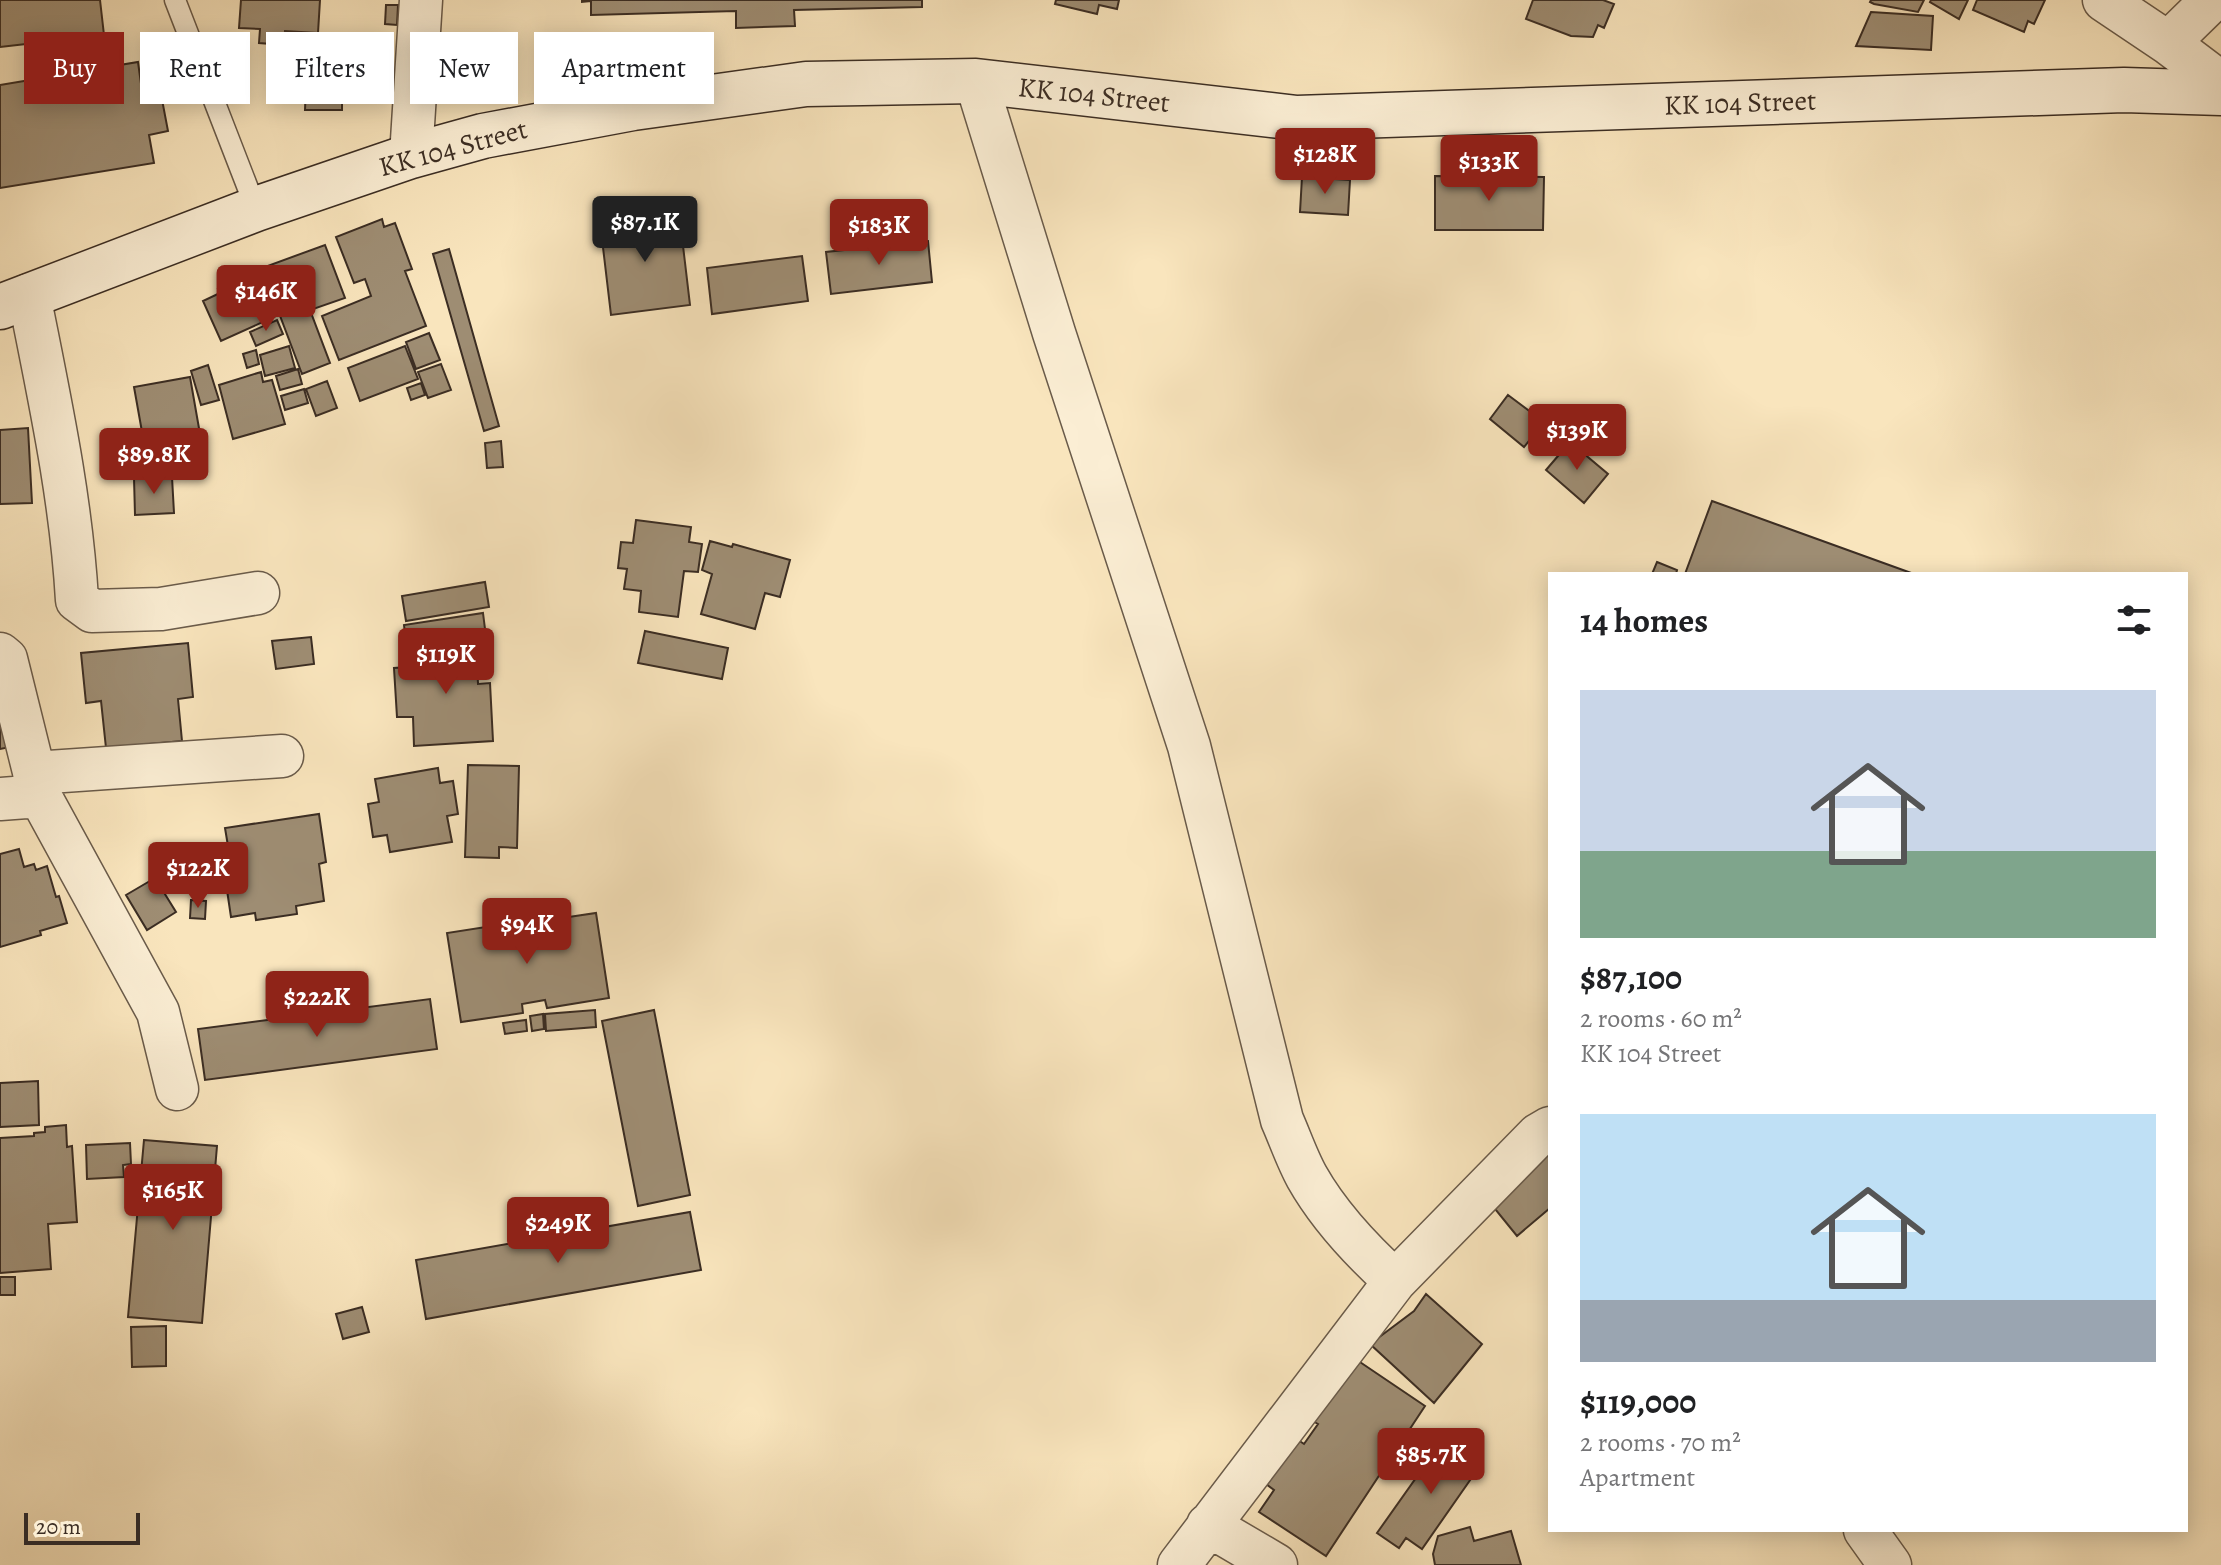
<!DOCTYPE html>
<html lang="en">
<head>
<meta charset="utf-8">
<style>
  body { margin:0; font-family:Alegreya,serif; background:#f2f2f2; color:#202124; height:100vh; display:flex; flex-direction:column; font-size:30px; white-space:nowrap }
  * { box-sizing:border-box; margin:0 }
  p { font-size:26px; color:#757577 }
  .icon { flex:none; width:44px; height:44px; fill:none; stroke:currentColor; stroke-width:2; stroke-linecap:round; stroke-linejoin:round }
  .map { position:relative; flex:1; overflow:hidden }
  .sheet { position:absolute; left:1548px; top:572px; width:640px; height:960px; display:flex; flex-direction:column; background:#fff; border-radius:0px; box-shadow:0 4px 20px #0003 }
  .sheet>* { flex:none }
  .hud { position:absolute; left:24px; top:32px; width:760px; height:72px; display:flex; gap:16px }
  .scale { position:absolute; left:24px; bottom:20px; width:116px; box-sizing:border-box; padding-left:8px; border:4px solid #3b2d23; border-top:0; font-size:22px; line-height:28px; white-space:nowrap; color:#3b2d23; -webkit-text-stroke:6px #fbeed4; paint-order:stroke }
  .price { position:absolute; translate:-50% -68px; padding:0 18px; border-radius:8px; background:#8f2418; color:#fff; font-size:26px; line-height:52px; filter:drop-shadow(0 2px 4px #0008) }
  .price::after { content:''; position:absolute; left:50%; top:48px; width:24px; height:18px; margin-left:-12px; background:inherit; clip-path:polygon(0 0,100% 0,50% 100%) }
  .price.current { background:#222; color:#fff }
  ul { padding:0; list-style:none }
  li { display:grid; align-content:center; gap:16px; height:424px; padding:0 32px }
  li span { display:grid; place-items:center; height:248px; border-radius:0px; color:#555 }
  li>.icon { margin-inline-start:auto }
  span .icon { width:144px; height:144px; fill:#fffc; stroke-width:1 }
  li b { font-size:34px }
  h2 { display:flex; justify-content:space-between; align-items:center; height:96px; padding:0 32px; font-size:34px }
  .pill { padding:0 28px; border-radius:0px; background:#fff; box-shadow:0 4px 20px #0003; font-size:28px; line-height:72px }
  .pill.current { background:#8f2418; color:#fff }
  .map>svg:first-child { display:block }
</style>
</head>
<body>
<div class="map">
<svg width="2221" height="1565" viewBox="0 0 2221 1565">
  <rect width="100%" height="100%" fill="#f9e5bd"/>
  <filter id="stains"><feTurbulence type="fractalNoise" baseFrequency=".0025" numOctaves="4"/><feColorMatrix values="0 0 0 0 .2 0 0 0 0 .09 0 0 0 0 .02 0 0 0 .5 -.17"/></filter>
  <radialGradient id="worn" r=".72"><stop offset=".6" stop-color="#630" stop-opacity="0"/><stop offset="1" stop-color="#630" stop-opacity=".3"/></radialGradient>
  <!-- building -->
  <path fill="#9e8d73" stroke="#3b2d23" stroke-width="2" d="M0,0h100l4,35 -104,12z
    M241,0h79l-2,33 -33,-2 -1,14 -25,-2 1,-14 -21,-1z
    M582,0h340v7l-128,3 1,16 -59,2v-17l-145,4v-14l-9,1z
    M1056,0h63l-2,9 -18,-4 -2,9 -42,-10z
    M1533,0h70l11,4 -10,24 -6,-3 -5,12 -22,-1 -45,-17z
    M1871,0h53l-6,12 -44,-8 -4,-2z
    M1931,0h37l-9,19 -29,-17z
    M1977,0h68l-11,24 -6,-3 -4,11 -51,-22z
    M386,5h12l-1,20 -12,-1z
    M1871,12l62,4 -2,34 -75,-4z
    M304,49h35v24l-35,1z
    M138,62l4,29 18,-2 8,42 -19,4 5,28 -154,25v-103z
    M306,84l36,1v25h-37z
    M1435,176l109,1 -1,53h-108z
    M1302,177l48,3 -2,35 -48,-3z
    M679,212l11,93 -79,10 -11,-93z
    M382,219l2,8 11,-4 17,46 -7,2 21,55 -87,34 -17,-44 49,-20 -6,-17 -11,4 -18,-46z
    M928,241l4,41 -101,12 -5,-42z
    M325,245l20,53 -35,12 20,53 -28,11 -40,-106z
    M449,249l50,177 -15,5 -51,-177z
    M802,256l6,45 -96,13 -5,-46z
    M242,277l4,9 13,-6 17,36 -55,25 -18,-40 17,-8 -2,-4z
    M277,320l6,14 -27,12 -6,-14z
    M429,333l11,27 -24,9 -10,-27z
    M289,346l6,22 -30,8 -5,-21z
    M405,346l13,33 -58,22 -12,-33z
    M256,350l3,14 -12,4 -4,-14z
    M441,364l10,26 -23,8 -10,-26z
    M208,365l11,35 -18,5 -10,-34z
    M298,369l4,15 -22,6 -4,-14z
    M261,372l2,10 9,-2 13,44 -52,15 -14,-54z
    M190,377l10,57 -56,9 -10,-56z
    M327,381l10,27 -21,8 -10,-27z
    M421,383l4,12 -14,5 -4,-12z
    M304,389l4,14 -23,7 -4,-14z
    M1508,395l36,27 -20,25 -34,-28z
    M28,428l4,75 -32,1v-74z
    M501,441l2,26 -16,1 -2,-25z
    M1570,442l38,32 -24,29 -38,-33z
    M172,477l2,36 -39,2 -1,-37z
    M1712,501l202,73h-229z
    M636,520l55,7 -2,15 13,2 -4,28 -14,-1 -6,46 -39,-5 2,-21 -17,-2 3,-20 -9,-1 3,-26 12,1z
    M710,541l22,6 1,-3 57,16 -10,37 -15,-4 -10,36 -54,-15 11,-40 -10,-4z
    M1657,562l20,8 -1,4h-24z
    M485,582l4,25 -83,14 -4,-25z
    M483,613l2,16 -79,12 -2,-16z
    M645,631l83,17 -6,31 -84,-16z
    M311,637l3,27 -38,5 -4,-28z
    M476,638l2,46 12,-1 3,58 -79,5 -1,-29h-16l-3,-49 32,-2 -2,-24z
    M188,643l5,54 -15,2 4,42 -76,7 -5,-47 -15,2 -5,-50z
    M0,707l10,40 -10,2z
    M468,765l51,1 -2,82 -18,-1v11l-34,-1z
    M438,768l2,15 13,-2 5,33 -11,2 5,26 -62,10 -3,-17 -14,2 -5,-33 11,-2 -4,-23z
    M319,814l7,48 -7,2 5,37 -28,5 1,8 -41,6 -1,-7 -24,4 -7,-47 21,-4v-4l-14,2 -6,-36z
    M19,849l5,18 10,-3 2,6 11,-4 9,31 3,-1 8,27 -27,8 1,4 -41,12v-93z
    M155,878l21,34 -29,18 -21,-35z
    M191,900l15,1 -1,18 -15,-1z
    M596,913l13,85 -62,10 -2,-8 -23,4 1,9 -62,9 -14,-89 97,-15 2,12 11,-2 -2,-9z
    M430,999l7,50 -232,31 -7,-51z
    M595,1010l1,17 -50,4 -1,-17z
    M654,1010l36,185 -52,11 -36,-185z
    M543,1014l1,15 -12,2 -2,-15z
    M526,1020l1,11 -22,3 -2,-11z
    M38,1081l1,44 -39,2v-44z
    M1550,1116v92l-33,28 -26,-32z
    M66,1125l1,22 5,-1 5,76 -29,2 3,45 -51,4v-135l34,-2v-3l11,-1v-5z
    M144,1140l73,6 -15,177 -74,-6z
    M130,1143l1,21 -8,1 1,12 -37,2 -1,-34z
    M690,1212l11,58 -275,49 -10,-59z
    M0,1277h15v18h-15z
    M1426,1294l56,50 -48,59 -64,-59 44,-33z
    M362,1307l7,25 -26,7 -7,-25z
    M166,1326v40l-34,1 -1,-40z
    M1351,1356l74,50 -99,150 -67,-44 15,-22 -8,-6 29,-46 9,6 14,-20 -9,-5z
    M1445,1437l37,26 -60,86 -16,-11 -7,10 -22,-15z
    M1470,1527l4,14 37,-10 10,34h-86l-2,-11 5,-18z"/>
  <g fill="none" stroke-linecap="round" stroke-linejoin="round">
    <defs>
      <path id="lane" d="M175,0l81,209"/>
      <path id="street" d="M2104,0l64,43 53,40
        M2168,43l44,-43
        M976,81l78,252 135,413 93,374c8,18 15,39 25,57 22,39 55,74 88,104
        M411,156l10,-156
        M29,295c20,102 42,201 48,305l15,11 69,-2 97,-16
        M0,654l6,5 34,137 118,216 19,77
        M34,773l248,-17
        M0,799l40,-3
        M1208,1525l68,40
        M1865,1530l25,35
        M1179,1565l216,-284 143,-146 12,-7"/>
      <path id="secondary" d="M0,307l256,-98 155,-53 72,-20 150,-28 173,-24 170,-3 321,37 827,-28 97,3"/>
    </defs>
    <!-- lane casing -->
    <use href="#lane" stroke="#6a5b4a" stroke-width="23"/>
    <!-- street casing -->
    <use href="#street" stroke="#6a5b4a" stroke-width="45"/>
    <!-- secondary casing -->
    <use href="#secondary" stroke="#3b2d23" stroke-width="47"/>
    <!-- lane -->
    <use href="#lane" stroke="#fbeed4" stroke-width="20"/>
    <!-- street -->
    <use href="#street" stroke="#fbeed4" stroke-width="42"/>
    <!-- secondary -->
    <use href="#secondary" stroke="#fbeed4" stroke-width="44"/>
  </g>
  <g text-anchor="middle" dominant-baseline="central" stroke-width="6" stroke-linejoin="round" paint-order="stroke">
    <!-- street labels -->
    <g font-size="28" fill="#3b2d23" stroke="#fbeed4">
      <text transform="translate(1094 95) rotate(6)">KK 104 Street</text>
      <text transform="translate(1740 103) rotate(-2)">KK 104 Street</text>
      <text transform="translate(453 148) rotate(-15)">KK 104 Street</text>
    </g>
  </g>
  <rect width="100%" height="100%" filter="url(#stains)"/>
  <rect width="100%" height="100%" fill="url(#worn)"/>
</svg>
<div class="scale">20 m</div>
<b class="price" style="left:1325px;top:196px">$128K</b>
<b class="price" style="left:1489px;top:203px">$133K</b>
<b class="price current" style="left:645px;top:264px">$87.1K</b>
<b class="price" style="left:879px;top:267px">$183K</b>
<b class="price" style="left:266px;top:333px">$146K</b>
<b class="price" style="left:1577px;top:472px">$139K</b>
<b class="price" style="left:154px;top:496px">$89.8K</b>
<b class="price" style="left:446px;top:696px">$119K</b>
<b class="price" style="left:198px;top:910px">$122K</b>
<b class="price" style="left:527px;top:966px">$94K</b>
<b class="price" style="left:317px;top:1039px">$222K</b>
<b class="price" style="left:173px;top:1232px">$165K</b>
<b class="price" style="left:558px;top:1265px">$249K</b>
<b class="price" style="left:1431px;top:1496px">$85.7K</b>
<div class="hud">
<a class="pill current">Buy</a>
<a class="pill">Rent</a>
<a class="pill">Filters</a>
<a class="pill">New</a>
<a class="pill">Apartment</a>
</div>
<section class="sheet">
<h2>14 homes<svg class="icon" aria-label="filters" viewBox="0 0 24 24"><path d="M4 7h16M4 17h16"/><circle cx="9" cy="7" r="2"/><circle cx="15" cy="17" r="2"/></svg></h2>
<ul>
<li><span style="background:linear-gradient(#c9d6e8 65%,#7fa58c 0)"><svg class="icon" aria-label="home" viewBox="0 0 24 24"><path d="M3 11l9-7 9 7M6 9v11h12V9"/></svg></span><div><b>$87,100</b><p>2 rooms · 60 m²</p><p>KK 104 Street</p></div></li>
<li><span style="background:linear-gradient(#bfe0f5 75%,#9aa5b1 0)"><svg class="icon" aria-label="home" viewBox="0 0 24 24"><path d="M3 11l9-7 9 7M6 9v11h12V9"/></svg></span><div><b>$119,000</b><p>2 rooms · 70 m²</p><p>Apartment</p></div></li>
</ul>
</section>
</div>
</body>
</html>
